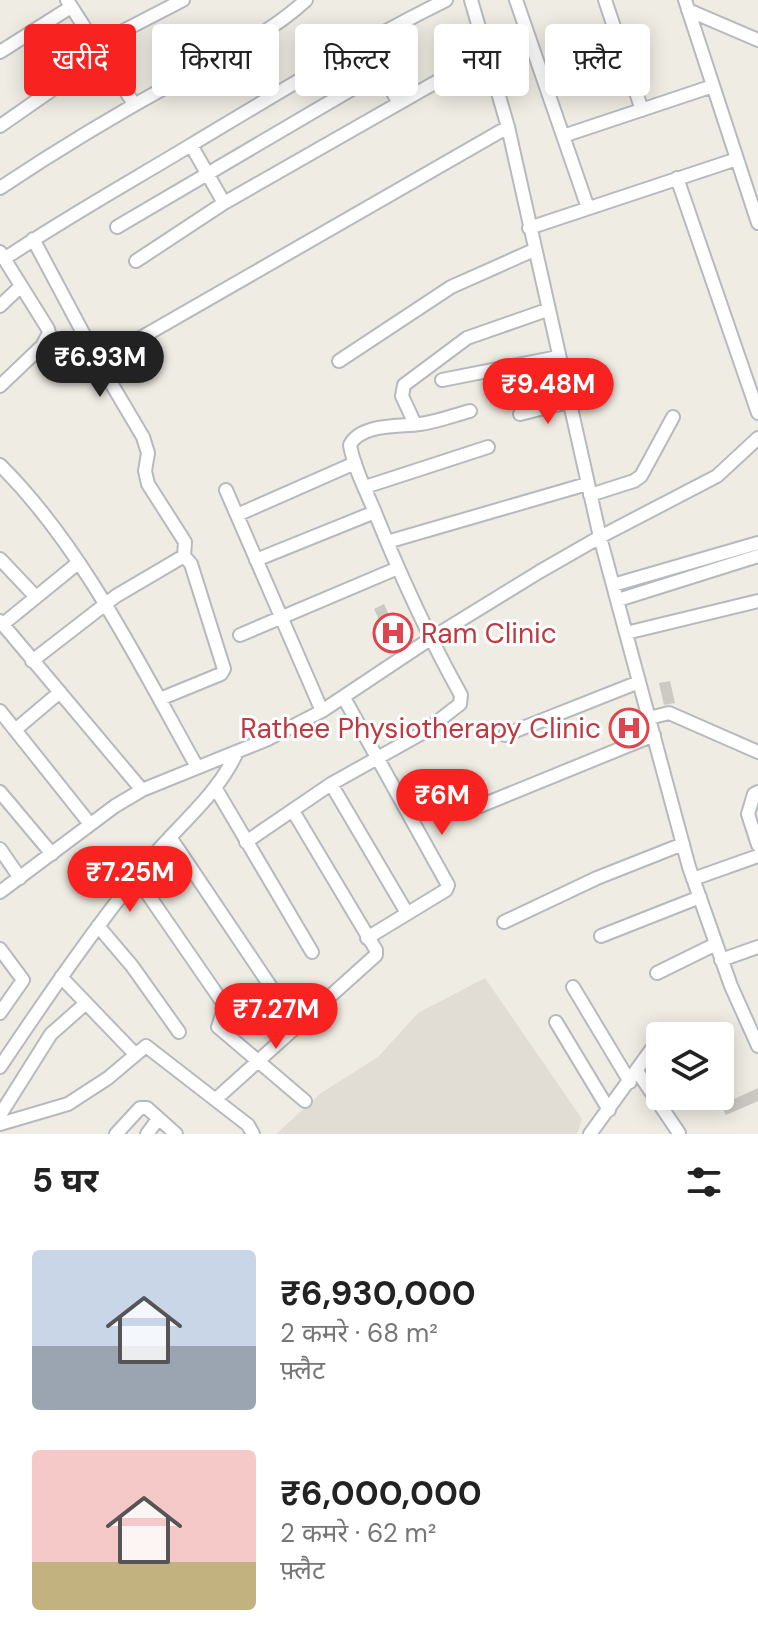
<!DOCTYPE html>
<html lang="hi">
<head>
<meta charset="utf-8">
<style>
  body { margin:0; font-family:"DM Sans","Noto Sans Devanagari",sans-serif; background:#f2f2f2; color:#222; height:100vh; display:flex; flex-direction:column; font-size:30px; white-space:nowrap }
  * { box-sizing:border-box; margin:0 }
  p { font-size:26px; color:#767676 }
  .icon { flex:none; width:44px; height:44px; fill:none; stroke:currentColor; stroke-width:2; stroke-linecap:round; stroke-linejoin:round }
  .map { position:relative; height:1134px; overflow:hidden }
  .sheet { display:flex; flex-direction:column; background:#fff; flex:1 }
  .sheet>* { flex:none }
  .banner { position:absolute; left:24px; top:24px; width:710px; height:72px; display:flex; gap:16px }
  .buttons { position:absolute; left:646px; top:1022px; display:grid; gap:16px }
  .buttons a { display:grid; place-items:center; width:88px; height:88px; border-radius:8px; background:#fff; box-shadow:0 4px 20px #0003; font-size:40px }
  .price { position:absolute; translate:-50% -68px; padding:0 18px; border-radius:28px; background:#f82320; color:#fff; font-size:26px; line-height:52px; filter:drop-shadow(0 2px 4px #0008) }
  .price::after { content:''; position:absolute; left:50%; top:48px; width:24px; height:18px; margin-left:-12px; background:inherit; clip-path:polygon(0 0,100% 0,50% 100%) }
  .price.current { background:#222; color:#fff }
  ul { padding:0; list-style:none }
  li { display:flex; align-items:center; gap:24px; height:200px; padding:0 32px }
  li span { display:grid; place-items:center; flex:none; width:224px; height:160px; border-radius:8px; color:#555 }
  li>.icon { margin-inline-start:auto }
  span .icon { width:96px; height:96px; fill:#fffc; stroke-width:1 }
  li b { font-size:34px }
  h2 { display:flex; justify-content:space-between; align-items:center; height:96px; padding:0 32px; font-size:34px }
  .tag { padding:0 28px; border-radius:8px; background:#fff; box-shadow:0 4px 20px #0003; font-size:28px; line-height:72px }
  .tag.current { background:#f82320; color:#fff }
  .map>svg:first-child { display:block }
</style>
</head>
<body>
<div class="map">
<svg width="758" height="1134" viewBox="0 0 758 1134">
  <rect width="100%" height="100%" fill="#efece3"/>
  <!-- education -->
  <path fill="#e1ddd4" d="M485,978l97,141 -5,15h-301l45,-41 57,-36 40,-44z"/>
  <!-- building -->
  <path fill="#ccc8c2" d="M384,604l19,41 -9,5 -20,-41z
    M670,681l5,22 -11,2 -5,-22z
    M633,721l5,18 -13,4 -5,-18z
    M758,1088v13l-32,14 -5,-10z"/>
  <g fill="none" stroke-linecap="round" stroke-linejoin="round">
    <defs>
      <path id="minor" d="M67,0l67,104
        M471,0l37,127 92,410 89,330 42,119 27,60
        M516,0l72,208
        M605,0l37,110
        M685,0l73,223
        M688,10l70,30
        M363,41l36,62
        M96,45l87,-45
        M0,52l71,-45
        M0,126l102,-71
        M563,136l150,-50
        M191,145l33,58
        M677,178l81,235
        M0,188c57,-38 115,-73 175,-106 45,-25 93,-47 131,-82
        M117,227l264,-155
        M529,228l208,-69
        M33,239l65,122 45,76 5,16 -3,18 3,13 37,58 -1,14
        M0,252l48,77c1,9 7,15 12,22 17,23 43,8 63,-3l385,-221
        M4,259c61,-41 124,-76 187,-114 85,-51 166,-101 255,-145
        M136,261l88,-58 263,-150
        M0,306l21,-20
        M339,361l112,-74 83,-37
        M442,380l116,-23
        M0,386l42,-40 6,-11
        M520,414l48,-12
        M415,424l-13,-28 2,-11 63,-47 80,-28
        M0,465c82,81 141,202 197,302
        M365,487l123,-40
        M226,490l96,221
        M590,495l44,-14 7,-5 32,-59
        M237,515l118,-52
        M387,542l200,-58
        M0,559l36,38
        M256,560l119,-48
        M613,585l145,-42
        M618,600l140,-44
        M0,621l142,169
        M3,624l75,-61
        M626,633l132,-32
        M240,635l158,-67
        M32,661l84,-65 68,-40 7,8 33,105 -3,5 -61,25
        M344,698l104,187 -2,5 -79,48
        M0,711l90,113
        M649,718l20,-5 89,39
        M15,730l45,-38
        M505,735l134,-53
        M331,784l76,129
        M216,789l96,163
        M0,792l52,62
        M758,792l-4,2 -6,20 10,31
        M480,806l174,-71
        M170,837l103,153
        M246,842l85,-58 93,-52 36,-28 1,-9c-33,-59 -60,-118 -85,-180 -9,-23 -22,-46 -26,-70 11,-22 51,-18 70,-21 17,-2 34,-9 50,-13
        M0,849l20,29
        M136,877l89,129 -7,21 87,74
        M693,879l65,-23
        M0,892l115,-86 27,-16 126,-51 54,-28 108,-72 109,-67 61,-35 117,-61 41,-38
        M504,922l93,-44 86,-34
        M98,926l34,40 47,66
        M601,936l99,-39
        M0,949l23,31 -23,33
        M721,960l37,-13
        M657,973l59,-29
        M61,977l74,77
        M573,987l57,95
        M556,1022l53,88
        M0,1067c47,-70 95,-140 148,-205 30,-37 69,-66 89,-110
        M637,1071l42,62
        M216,1099l160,-144v-5l-83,-139
        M0,1115l51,-81 34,-30
        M0,1124l68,-20 40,-26 38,-32 102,79 5,9
        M116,1134l24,-26h7l29,26
        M147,1134l11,-15
        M590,1134l69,-95"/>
    </defs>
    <!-- minor casing -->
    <use href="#minor" stroke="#b6babe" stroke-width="16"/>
    <!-- minor -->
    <use href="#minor" stroke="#fff" stroke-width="12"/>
  </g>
  <!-- icons -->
  <defs>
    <symbol id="hospital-ring" viewBox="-11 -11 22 22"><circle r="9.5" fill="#fff" stroke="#e0444e" stroke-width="1.5"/><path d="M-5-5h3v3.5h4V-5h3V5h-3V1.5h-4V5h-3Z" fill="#e0444e"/></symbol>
  </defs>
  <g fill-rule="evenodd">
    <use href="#hospital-ring" x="371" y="611" width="44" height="44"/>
    <use href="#hospital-ring" x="607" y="706" width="44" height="44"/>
  </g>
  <g text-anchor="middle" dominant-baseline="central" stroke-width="6" stroke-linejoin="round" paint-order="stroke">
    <!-- health labels -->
    <g font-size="28" fill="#be3a42" stroke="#fff" text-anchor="start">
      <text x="421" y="633">Ram Clinic</text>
      <text x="601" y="728" text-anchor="end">Rathee Physiotherapy Clinic</text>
    </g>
  </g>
</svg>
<div class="buttons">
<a><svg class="icon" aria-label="layers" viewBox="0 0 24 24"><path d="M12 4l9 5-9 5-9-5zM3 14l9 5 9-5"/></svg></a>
</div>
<b class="price current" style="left:100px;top:399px">₹6.93M</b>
<b class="price" style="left:548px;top:426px">₹9.48M</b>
<b class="price" style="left:442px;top:837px">₹6M</b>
<b class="price" style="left:130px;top:914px">₹7.25M</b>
<b class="price" style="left:276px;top:1051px">₹7.27M</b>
<div class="banner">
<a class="tag current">खरीदें</a>
<a class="tag">किराया</a>
<a class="tag">फ़िल्टर</a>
<a class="tag">नया</a>
<a class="tag">फ़्लैट</a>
</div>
</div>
<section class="sheet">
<h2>5 घर<svg class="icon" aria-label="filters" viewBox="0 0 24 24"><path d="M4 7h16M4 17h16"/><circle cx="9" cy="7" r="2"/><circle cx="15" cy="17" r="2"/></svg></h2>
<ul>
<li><span style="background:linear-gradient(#c9d6e8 60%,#9aa5b1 0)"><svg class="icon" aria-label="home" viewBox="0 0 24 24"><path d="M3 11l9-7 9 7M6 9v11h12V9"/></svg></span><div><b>₹6,930,000</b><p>2 कमरे · 68 m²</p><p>फ़्लैट</p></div></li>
<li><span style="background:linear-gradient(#f6c9c9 70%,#c2b280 0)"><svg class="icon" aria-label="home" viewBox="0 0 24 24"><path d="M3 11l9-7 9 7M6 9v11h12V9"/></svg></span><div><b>₹6,000,000</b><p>2 कमरे · 62 m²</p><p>फ़्लैट</p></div></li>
</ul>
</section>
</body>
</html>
